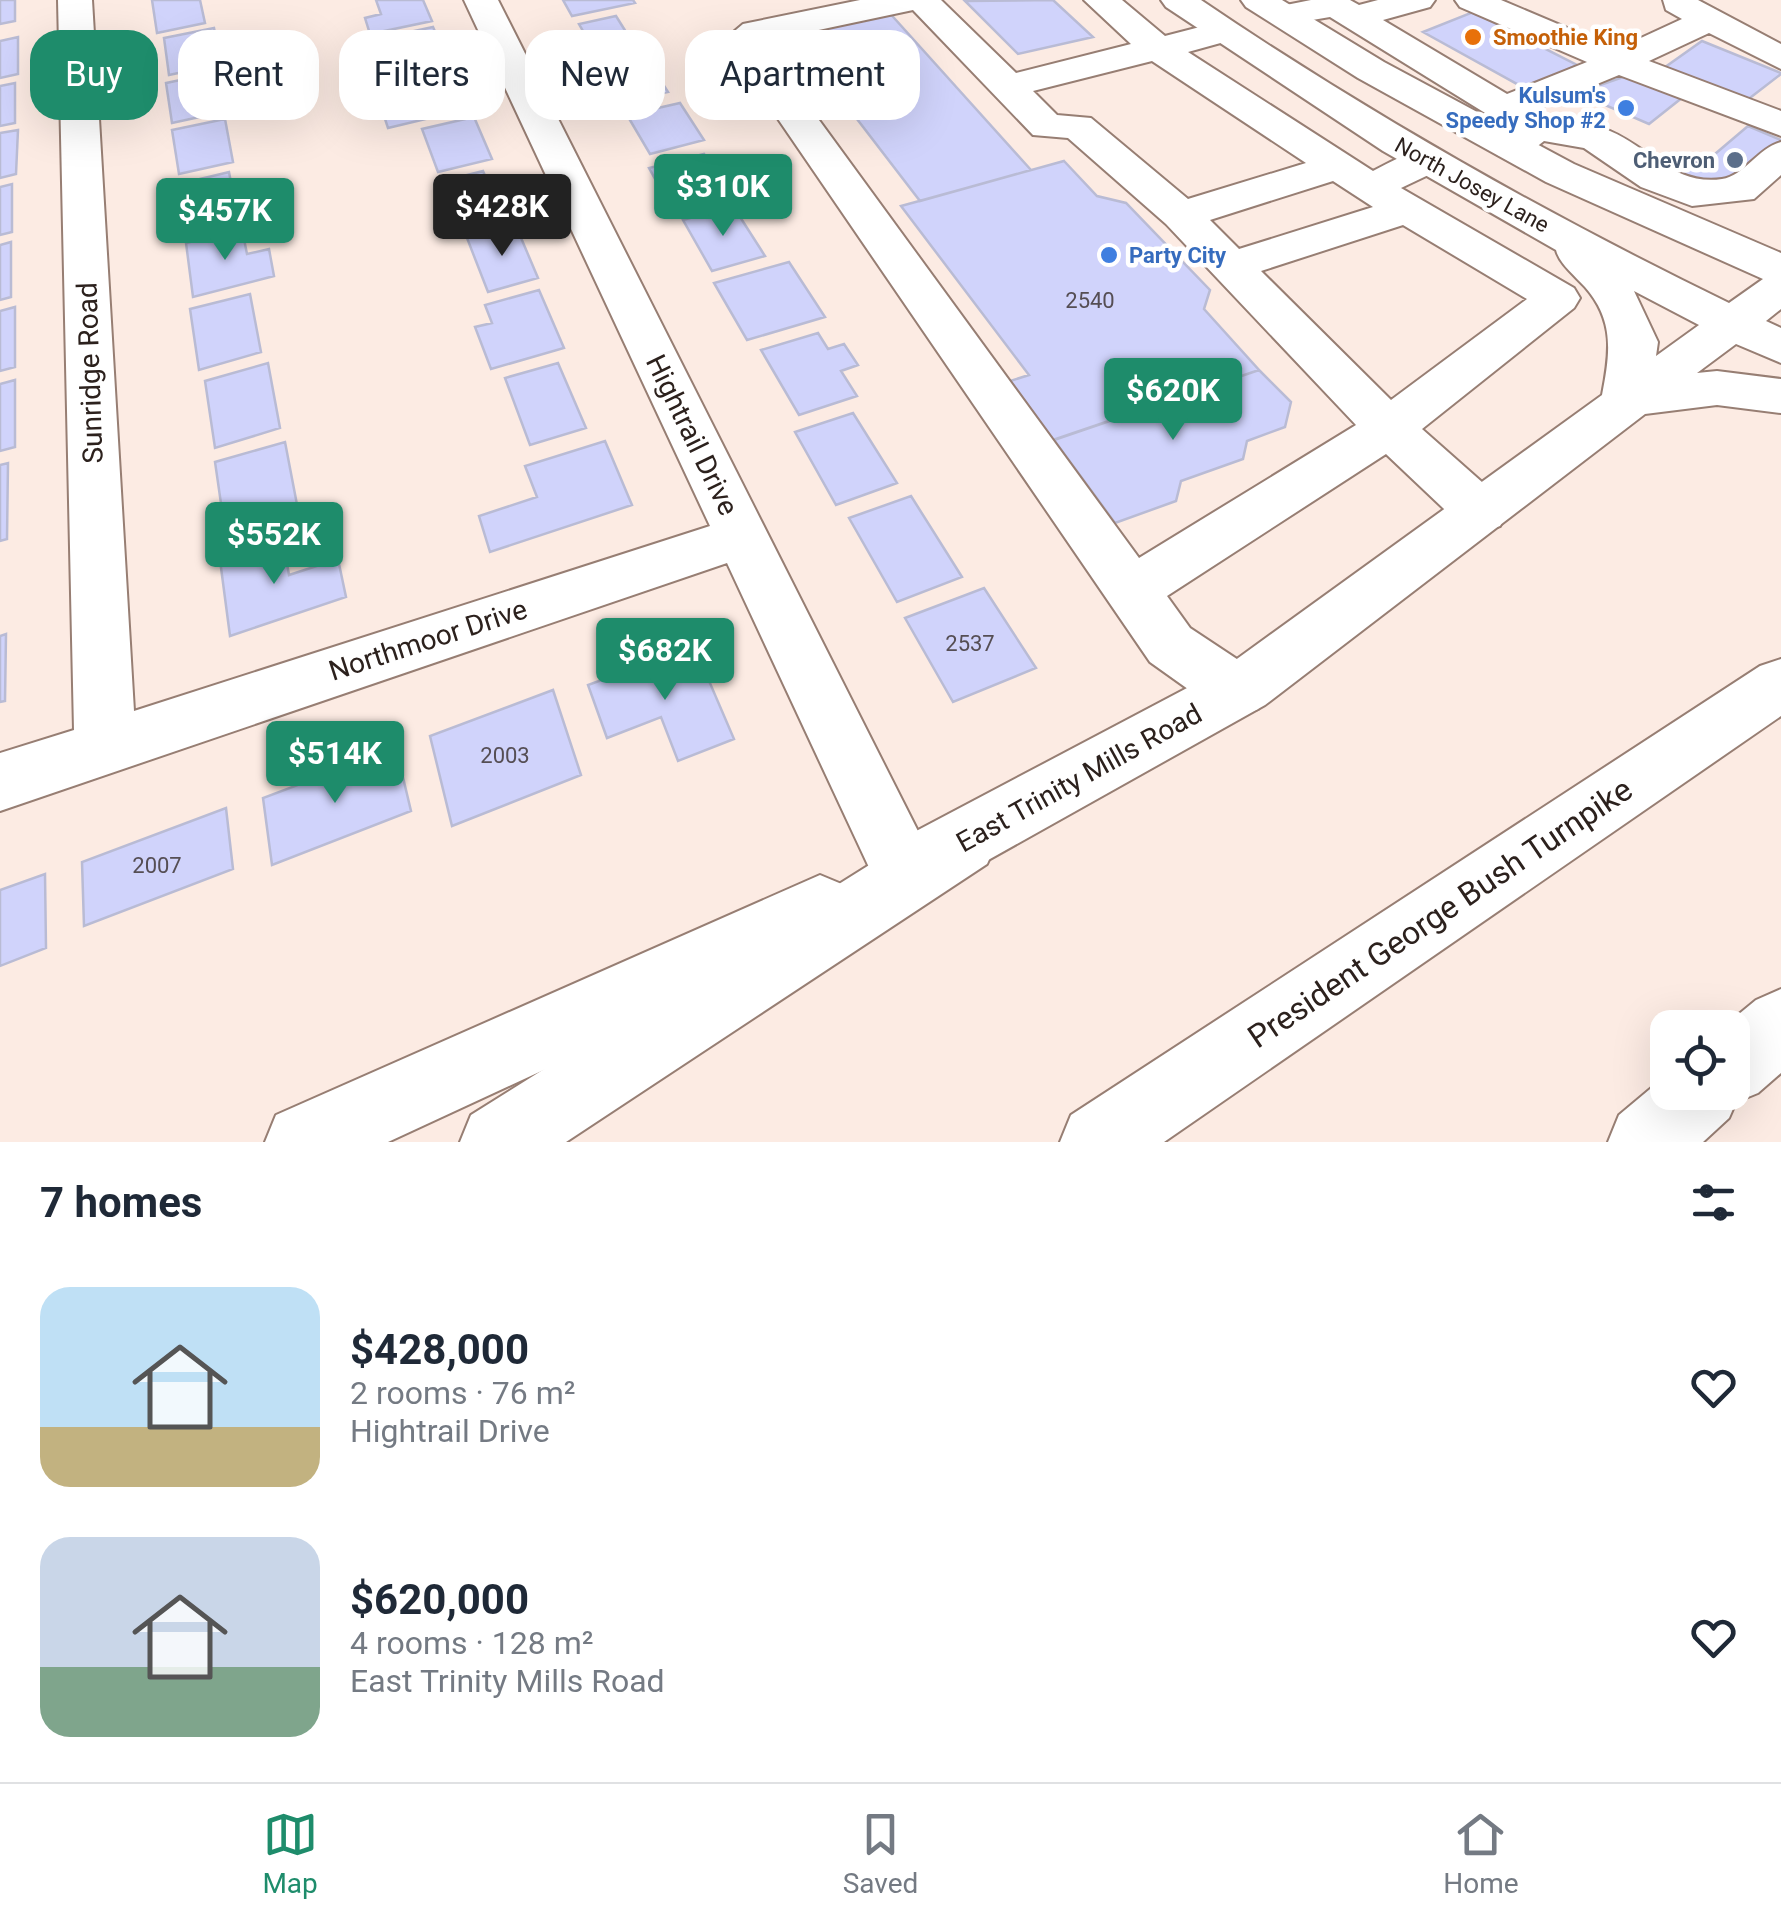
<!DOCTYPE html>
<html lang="en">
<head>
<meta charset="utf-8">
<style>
  body { margin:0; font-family:Roboto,sans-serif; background:#f6f6f7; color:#1f2937; height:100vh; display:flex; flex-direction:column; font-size:38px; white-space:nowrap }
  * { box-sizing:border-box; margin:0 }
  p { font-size:32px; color:#747a83 }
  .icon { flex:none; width:55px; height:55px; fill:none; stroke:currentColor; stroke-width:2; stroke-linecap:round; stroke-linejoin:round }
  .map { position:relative; height:1142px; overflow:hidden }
  .sheet { display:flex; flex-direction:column; background:#fff; flex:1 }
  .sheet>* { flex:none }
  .banner { position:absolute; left:30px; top:30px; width:1000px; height:90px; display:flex; gap:20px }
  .buttons { position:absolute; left:1650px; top:1010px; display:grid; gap:20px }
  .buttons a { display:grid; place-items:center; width:100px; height:100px; border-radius:20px; background:#fff; box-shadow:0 10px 40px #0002; font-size:50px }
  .price { position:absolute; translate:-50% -85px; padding:0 22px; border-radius:10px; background:#1e8c6b; color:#fff; font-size:32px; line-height:65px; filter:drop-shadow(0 2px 5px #0008) }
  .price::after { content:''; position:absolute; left:50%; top:60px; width:30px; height:22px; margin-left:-15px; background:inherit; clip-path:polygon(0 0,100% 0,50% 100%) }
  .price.selected { background:#222; color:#fff }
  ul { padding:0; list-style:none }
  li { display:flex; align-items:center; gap:30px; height:250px; padding:0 40px }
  li span { display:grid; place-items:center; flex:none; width:280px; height:200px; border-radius:30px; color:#555 }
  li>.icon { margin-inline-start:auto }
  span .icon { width:120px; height:120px; fill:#fffc; stroke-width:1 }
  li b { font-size:42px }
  h2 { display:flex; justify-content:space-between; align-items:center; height:120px; padding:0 40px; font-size:42px }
  .tag { padding:0 35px; border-radius:30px; background:#fff; box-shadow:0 10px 40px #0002; font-size:35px; line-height:90px }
  .tag.selected { background:#1e8c6b; color:#fff }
  .tab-bar { display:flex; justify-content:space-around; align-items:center; height:140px; border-top:2px solid #e0e1e3; background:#fff; font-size:28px; color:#747a83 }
  .tab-bar a { display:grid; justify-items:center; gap:5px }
  .tab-bar .selected { color:#1e8c6b }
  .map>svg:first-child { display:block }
</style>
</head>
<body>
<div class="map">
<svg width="1781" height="1142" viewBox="0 0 1781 1142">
  <rect width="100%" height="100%" fill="#fcebe3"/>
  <!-- building -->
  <path fill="#d0d3fb" stroke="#b9bbd4" stroke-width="2.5" d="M0,0h15v21l-15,3z
    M152,0h48l5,23 -48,10z
    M376,0h47l9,21 -62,13 -5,-16 16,-4z
    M563,0h70l2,3 -63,13z
    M1053,0l40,37 -75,17 -53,-53z
    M886,9l145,161 -111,31 -73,-95 22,-5 -60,-75z
    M1473,12l104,53 -51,24 -103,-57z
    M616,16l20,32 -38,9 -19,-33z
    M433,27l16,36 -48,11 -14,-37z
    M214,28l7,36 -52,11 -5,-37z
    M18,37v37l-18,4v-37z
    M1702,41l79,32v1l-39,30 -81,-34z
    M646,58l22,34 -49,11 -21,-34z
    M455,70l17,38 -84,20 -6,-18 37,-8 -9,-22z
    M219,72l8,39 -55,12 -6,-40z
    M1629,75l54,22 -34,27 -72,-31z
    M15,83v40l-15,3v-40z
    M680,103l24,37 -54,14 -23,-39z
    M474,117l18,42 -54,13 -16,-43z
    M225,119l8,43 -54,12 -7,-44z
    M1748,126l33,14v4l-51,45 -34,-6 -34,-15 16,-13 24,10z
    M18,130l-2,44 -16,4v-45z
    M704,154l26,41 -57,16 -24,-43z
    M1064,161l33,35 29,7 84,87 -6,19 55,61 -212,72 -43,-59 25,-8 -128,-169z
    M483,171l20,47 -50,13 -18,-48z
    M229,172l9,48 -56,14 -7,-49z
    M12,184v48l-12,3v-48z
    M733,206l32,50 -53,15 -29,-51z
    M516,226l22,52 -50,14 -21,-54z
    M242,229l5,25 22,-5 5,27 -81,21 -7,-54z
    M11,242v55l-11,3v-55z
    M789,262l36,55 -78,23 -33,-57z
    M539,290l25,58 -73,21 -16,-42 17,-4 -7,-18z
    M250,294l11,58 -62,18 -9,-61z
    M15,307v60l-15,4v-60z
    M818,333l10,16 16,-5 14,21 -17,6 16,25 -58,19 -38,-65z
    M268,363l12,65 -65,20 -10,-67z
    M558,363l28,65 -56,17 -25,-67z
    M1259,370l32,32 -6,25 -38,14 -4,18 -62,22 -5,20 -61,22 -61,-83z
    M15,380v67l-15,4v-67z
    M853,413l44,70 -61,22 -41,-73z
    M605,441l27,64 -142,47 -11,-36 58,-19 -12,-31z
    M285,442l14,73 -73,23 -11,-76z
    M8,463l-1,76 -7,2v-76z
    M911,496l51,81 -65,25 -48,-84z
    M283,540l6,35 49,-16 8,38 -116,39 -10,-76z
    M984,588l52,80 -83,34 -48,-84z
    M6,634l-1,67 -5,1v-66z
    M694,646l40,93 -56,22 -17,-44 -54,21 -19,-53z
    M553,690l28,85 -129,51 -22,-90z
    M396,748l15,63 -139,54 -9,-67z
    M226,808l7,61 -149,57 -2,-64z
    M45,874l1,74 -46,18v-76z"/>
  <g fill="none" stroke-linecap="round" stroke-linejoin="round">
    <defs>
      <path id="minor" d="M58,0h34l42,711 576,-185 -246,-526h34l429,849 10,22 -10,22 -23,10 -23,-10 -154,-330 -727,248v-58l74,-23z
        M860,0h81l75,73 115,-29 -47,-44h38l43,36 58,-15 12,4 6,7 -6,7 -47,13 185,119c22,-11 43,-25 68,-18l6,8 -6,8 -40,19 173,100 6,10 -6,10 -152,121 78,69 7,14 -7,14 -19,6 -19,-6 -76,-72 -219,142 23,32 68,45 9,18 -9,18 -21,8 -21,-8 -66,-47 -426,-622 19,-16zM913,10l120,125 35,3 98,86 190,201 -217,133 -377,-516zM1152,61l154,102 -118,36 -97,-81 -34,-3 -24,-24zM1333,181l40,26 -134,42 -29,-29zM1403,225l124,74 -136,101 -130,-129z
        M1311,0h39l9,5 19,-5h57l-5,7 -47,13 124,74 80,-32 -127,-55 -5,-7h46l116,49 65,-30 -16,-9 -3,-10h35l83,44v25l-72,-36 -60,28 132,50v25l-162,-61 -85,35c24,15 51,10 76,21 40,17 65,55 112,48 22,-3 36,-31 59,-37v33l-27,24 -62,7 -51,-19 -57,-39 -40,-7c-16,13 -25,20 -46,14l-6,-8 19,-18 -181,-112 -47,8 -12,-3 -5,-7 5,-7z"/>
      <path id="major" d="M1161,0h40c168,114 345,214 528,303l34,-24 -217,-97 -188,-104 -112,-71 -5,-7h41l102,62 190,102 207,89v56l-15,12 15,7v35l-45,-19 -39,29 20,-2 64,8v34l-64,-8 -72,9 -380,291 -316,177 -23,9 -23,-9 -10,-22 10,-22 320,-169 379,-274c8,-41 13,-74 -17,-108 -11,-12 -26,-24 -29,-37l-173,-99 -217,-144zM1634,291l65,34 -43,31 2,-14z
        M820,875l24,10 10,23 -10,23 -456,211h-123l11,-27z"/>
      <path id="highway" d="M1781,659v57l-617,426h-104l11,-27 689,-449z
        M964,811l23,9 10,22 -10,22 -421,278h-106l11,-27 470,-295z
        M1781,989v84l-23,20 -22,9 -7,16 -26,24h-95l11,-27 49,-41v18h64v-64h-10l34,-28z"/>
    </defs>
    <!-- minor casing -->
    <use href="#minor" stroke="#977e73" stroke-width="4"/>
    <!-- major casing -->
    <use href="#major" stroke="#977e73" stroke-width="4"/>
    <!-- highway casing -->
    <use href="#highway" stroke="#977e73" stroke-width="4"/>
    <!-- minor -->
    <use href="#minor" fill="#fff" fill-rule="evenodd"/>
    <!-- major -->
    <use href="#major" fill="#fff" fill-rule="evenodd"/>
    <!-- highway -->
    <use href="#highway" fill="#fff" fill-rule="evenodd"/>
  </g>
  <!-- markers -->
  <circle fill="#e8710a" stroke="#fff" stroke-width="4" cx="1473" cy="37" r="10"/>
  <g fill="#3f7fe0" stroke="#fff" stroke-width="4">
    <circle cx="1626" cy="108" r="10"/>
    <circle cx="1109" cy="255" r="10"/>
  </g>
  <circle fill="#5c6f8a" stroke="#fff" stroke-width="4" cx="1735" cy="160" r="10"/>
  <g text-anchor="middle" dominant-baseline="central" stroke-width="9" stroke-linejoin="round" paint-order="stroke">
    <!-- far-food labels -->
    <g font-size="22" font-weight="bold" fill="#c56008" stroke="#fff" text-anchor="start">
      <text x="1493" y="37">Smoothie King</text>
    </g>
    <!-- far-shop labels -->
    <g font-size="22" font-weight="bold" fill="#366cbe" stroke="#fff" text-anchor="end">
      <text x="1606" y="95">Kulsum's<tspan x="1606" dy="25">Speedy Shop #2</tspan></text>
      <text x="1129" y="255" text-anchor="start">Party City</text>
    </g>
    <!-- far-service labels -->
    <g font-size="22" font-weight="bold" fill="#4e5e75" stroke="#fff" text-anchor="end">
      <text x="1715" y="160">Chevron</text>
    </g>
    <!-- far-street labels -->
    <g font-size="22" fill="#2c211d" stroke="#fff">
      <text transform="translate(1472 185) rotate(29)">North Josey Lane</text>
    </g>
    <!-- number labels -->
    <g font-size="22" fill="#554e54">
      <text x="1090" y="300">2540</text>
      <text x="970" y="643">2537</text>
      <text x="505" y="755">2003</text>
      <text x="157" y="865">2007</text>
    </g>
    <!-- street labels -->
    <g font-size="28" fill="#2c211d" stroke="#fff">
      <text transform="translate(90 373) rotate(-92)">Sunridge Road</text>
      <text transform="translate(692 435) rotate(64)">Hightrail Drive</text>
      <text transform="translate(428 640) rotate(-18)">Northmoor Drive</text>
      <text transform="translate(1079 778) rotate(-29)">East Trinity Mills Road</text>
    </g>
    <!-- near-street labels -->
    <g font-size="32" fill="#2c211d" stroke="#fff">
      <text transform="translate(1440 913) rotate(-34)">President George Bush Turnpike</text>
    </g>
  </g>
</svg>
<div class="buttons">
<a><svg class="icon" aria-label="locate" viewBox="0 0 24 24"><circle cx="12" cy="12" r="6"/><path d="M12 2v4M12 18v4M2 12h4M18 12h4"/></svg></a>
</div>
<b class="price" style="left:723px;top:239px">$310K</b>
<b class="price selected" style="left:502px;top:259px">$428K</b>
<b class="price" style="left:225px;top:263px">$457K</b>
<b class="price" style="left:1173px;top:443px">$620K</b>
<b class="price" style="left:274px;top:587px">$552K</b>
<b class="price" style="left:665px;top:703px">$682K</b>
<b class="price" style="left:335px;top:806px">$514K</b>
<div class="banner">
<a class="tag selected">Buy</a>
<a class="tag">Rent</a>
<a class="tag">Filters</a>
<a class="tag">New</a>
<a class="tag">Apartment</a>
</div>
</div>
<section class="sheet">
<h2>7 homes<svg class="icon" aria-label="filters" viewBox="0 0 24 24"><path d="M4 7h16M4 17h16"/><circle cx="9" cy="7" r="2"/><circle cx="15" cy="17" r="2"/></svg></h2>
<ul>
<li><span style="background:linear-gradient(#bfe0f5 70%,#c2b280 0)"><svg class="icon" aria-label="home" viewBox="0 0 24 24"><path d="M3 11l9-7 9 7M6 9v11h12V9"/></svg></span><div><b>$428,000</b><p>2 rooms · 76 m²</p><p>Hightrail Drive</p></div><svg class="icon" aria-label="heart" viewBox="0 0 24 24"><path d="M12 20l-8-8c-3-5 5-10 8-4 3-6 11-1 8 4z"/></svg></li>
<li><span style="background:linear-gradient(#c9d6e8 65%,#7fa58c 0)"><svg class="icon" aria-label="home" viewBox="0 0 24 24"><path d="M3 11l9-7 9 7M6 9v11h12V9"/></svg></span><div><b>$620,000</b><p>4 rooms · 128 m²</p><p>East Trinity Mills Road</p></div><svg class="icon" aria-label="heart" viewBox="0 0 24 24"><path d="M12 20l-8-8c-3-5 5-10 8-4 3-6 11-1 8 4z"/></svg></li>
</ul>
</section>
<nav class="tab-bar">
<a class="selected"><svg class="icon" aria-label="map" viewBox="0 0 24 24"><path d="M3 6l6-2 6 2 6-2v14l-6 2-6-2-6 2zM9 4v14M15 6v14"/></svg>Map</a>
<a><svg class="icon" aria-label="saved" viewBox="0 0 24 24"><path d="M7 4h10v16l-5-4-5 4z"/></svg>Saved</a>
<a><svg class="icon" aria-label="home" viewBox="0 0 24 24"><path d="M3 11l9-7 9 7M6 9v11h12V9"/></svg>Home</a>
</nav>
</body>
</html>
